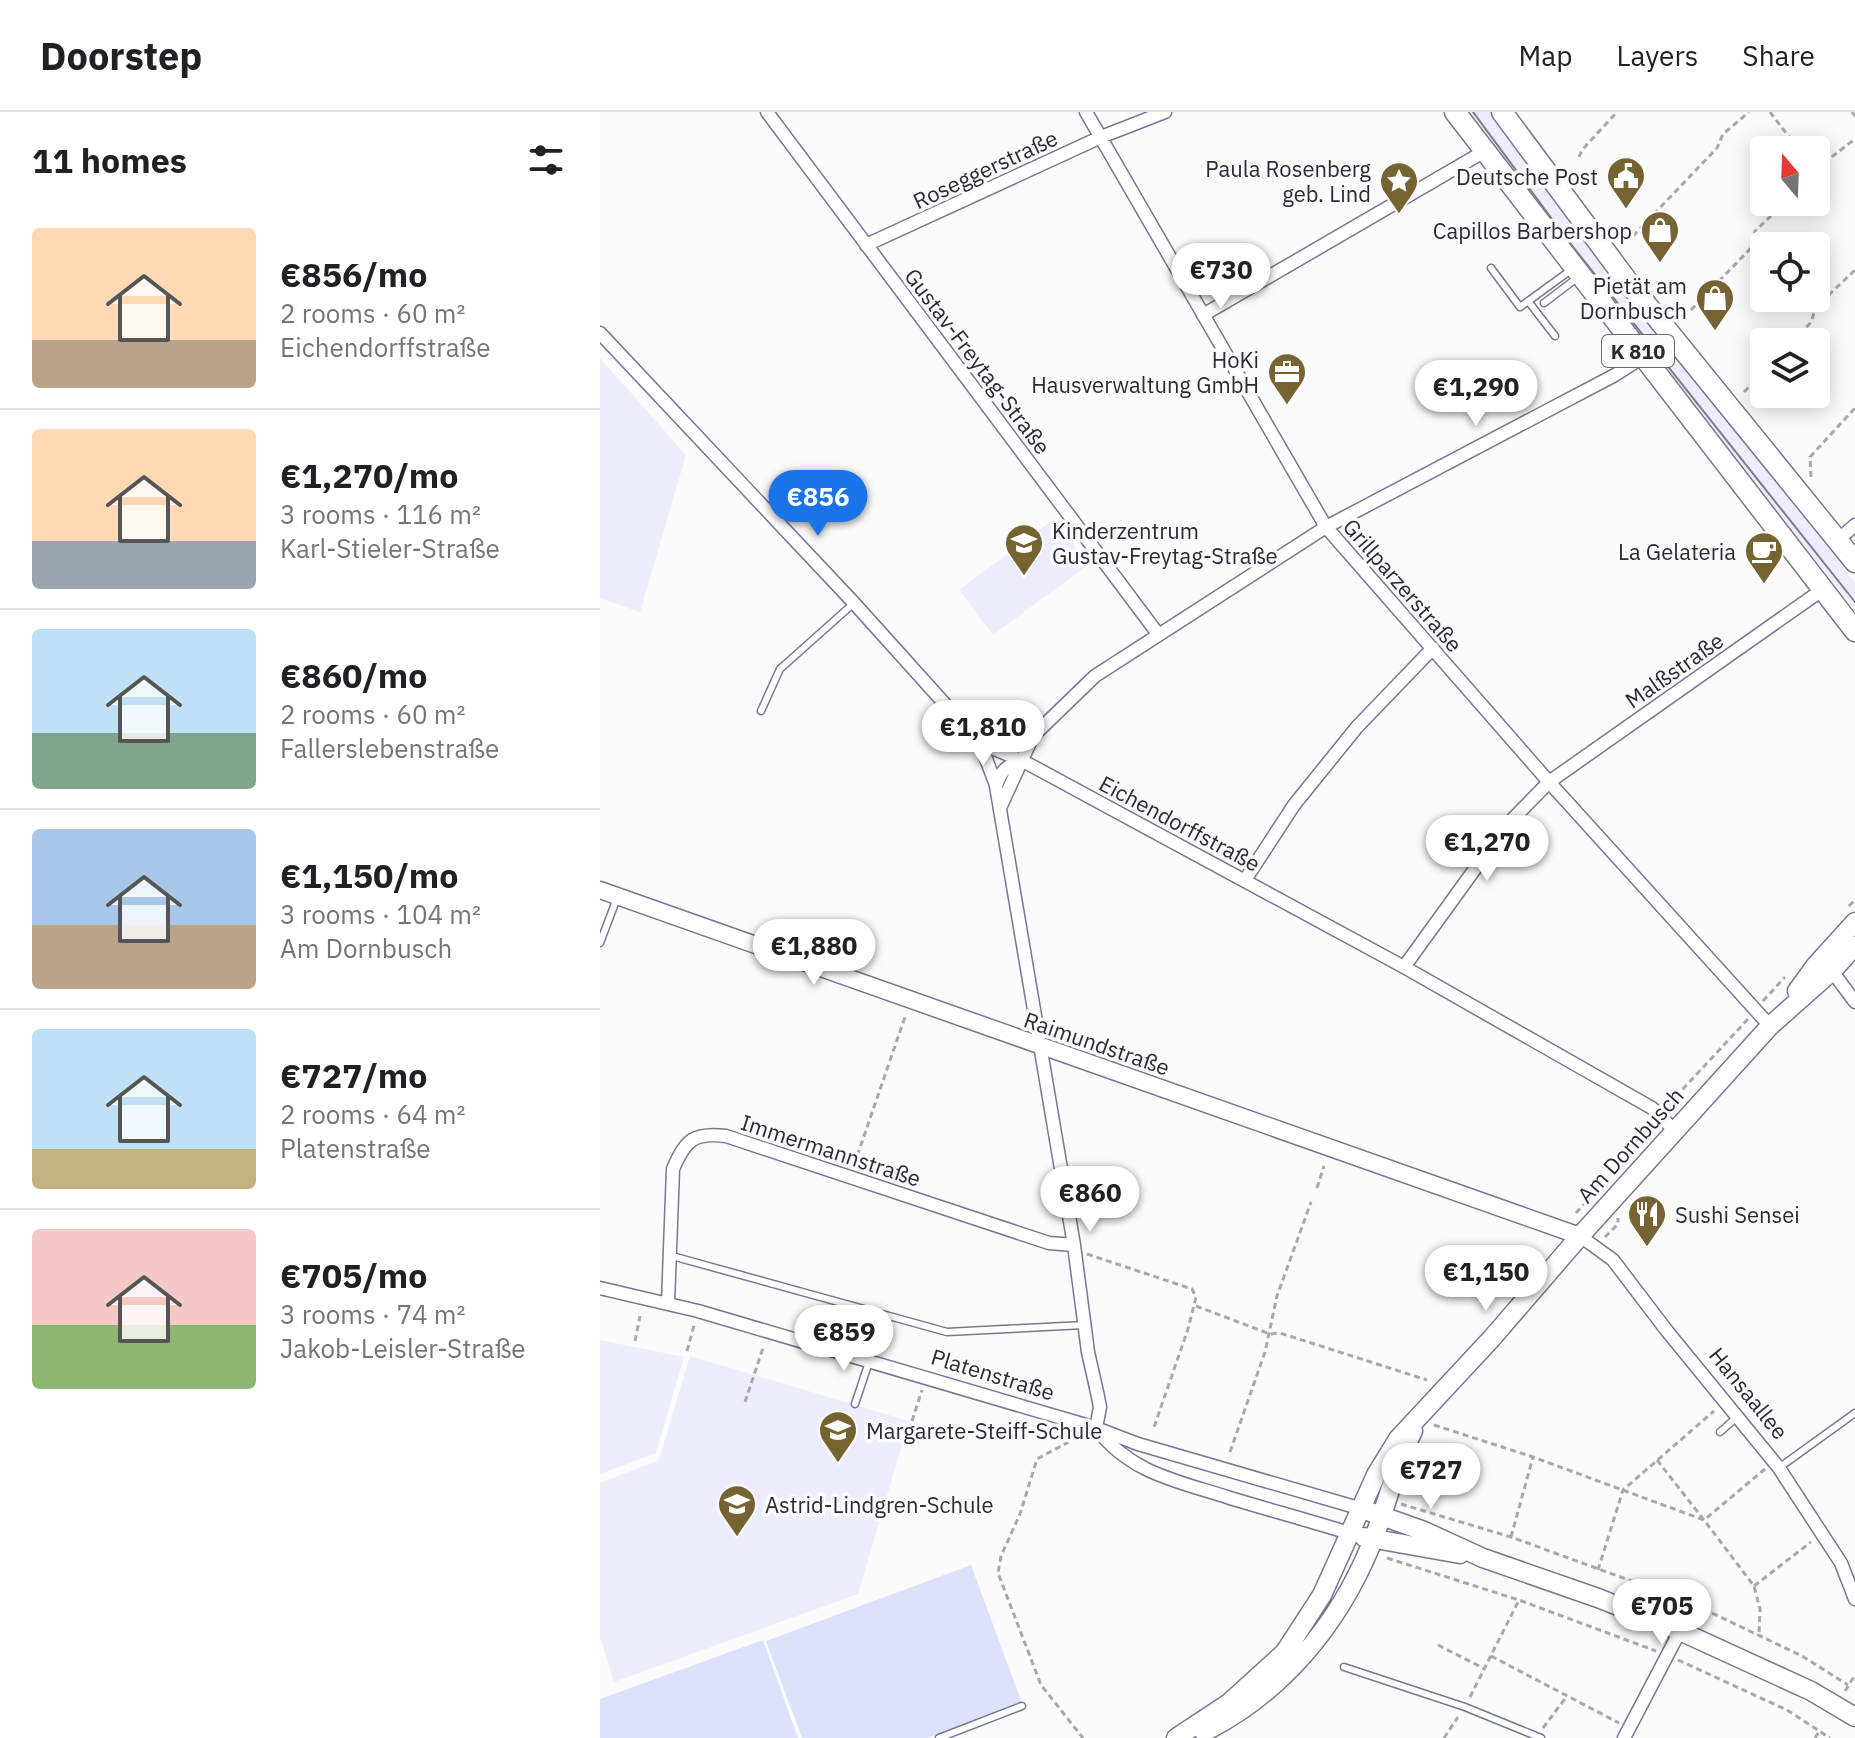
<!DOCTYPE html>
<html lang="en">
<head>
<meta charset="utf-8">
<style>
  body { margin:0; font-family:"IBM Plex Sans",sans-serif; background:#f2f2f2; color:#202124; height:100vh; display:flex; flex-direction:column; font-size:30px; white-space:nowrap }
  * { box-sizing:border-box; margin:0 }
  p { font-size:26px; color:#757577 }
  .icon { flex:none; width:44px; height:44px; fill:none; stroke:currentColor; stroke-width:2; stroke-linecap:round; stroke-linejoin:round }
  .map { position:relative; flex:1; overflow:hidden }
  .drawer { display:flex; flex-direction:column; background:#fff; width:600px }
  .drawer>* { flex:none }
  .needle { width:52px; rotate:341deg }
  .buttons { position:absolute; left:1150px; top:24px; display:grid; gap:16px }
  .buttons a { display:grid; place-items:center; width:80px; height:80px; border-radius:8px; background:#fff; box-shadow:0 4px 20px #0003; font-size:40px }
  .price { position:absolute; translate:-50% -68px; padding:0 18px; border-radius:28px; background:#fff; color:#222; font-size:26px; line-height:52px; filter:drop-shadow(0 2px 4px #0008) }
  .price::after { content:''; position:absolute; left:50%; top:48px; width:24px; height:18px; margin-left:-12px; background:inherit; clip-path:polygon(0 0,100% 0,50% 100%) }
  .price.current { background:#1a73e8; color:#fff }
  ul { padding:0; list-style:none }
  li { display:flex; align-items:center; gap:24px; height:200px; padding:0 32px }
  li+li { border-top:2px solid #e0e0e0 }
  li span { display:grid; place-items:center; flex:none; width:224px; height:160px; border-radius:8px; color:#555 }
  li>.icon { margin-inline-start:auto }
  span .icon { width:96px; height:96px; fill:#fffc; stroke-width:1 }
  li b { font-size:34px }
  h2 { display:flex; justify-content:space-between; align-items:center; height:96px; padding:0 32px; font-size:34px }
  header { display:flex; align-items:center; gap:48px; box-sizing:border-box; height:112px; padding:0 40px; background:#fff; border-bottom:2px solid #e0e0e0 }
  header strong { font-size:38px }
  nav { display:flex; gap:44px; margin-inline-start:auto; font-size:28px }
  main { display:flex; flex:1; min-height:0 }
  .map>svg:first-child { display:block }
</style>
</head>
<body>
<header>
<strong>Doorstep</strong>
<nav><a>Map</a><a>Layers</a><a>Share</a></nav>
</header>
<main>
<section class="drawer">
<h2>11 homes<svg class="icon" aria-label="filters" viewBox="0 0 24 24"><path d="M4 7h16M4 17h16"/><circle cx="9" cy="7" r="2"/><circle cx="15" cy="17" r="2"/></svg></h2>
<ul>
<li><span style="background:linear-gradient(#ffd9b3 70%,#b9a48a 0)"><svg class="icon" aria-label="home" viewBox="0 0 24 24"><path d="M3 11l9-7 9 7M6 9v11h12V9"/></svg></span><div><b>€856/mo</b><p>2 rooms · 60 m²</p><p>Eichendorffstraße</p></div></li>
<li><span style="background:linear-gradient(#ffd9b3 70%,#9aa5b1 0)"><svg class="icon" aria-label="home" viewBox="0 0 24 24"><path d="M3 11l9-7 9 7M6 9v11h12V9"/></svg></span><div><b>€1,270/mo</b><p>3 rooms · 116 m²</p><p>Karl-Stieler-Straße</p></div></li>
<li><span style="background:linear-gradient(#bfe0f5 65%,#7fa58c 0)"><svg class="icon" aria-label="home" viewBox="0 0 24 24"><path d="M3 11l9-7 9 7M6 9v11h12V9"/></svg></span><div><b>€860/mo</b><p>2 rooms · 60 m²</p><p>Fallerslebenstraße</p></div></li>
<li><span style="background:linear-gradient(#a9c7e8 60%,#b9a48a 0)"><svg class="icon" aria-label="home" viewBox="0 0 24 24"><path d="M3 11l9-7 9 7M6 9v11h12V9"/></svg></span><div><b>€1,150/mo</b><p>3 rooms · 104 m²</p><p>Am Dornbusch</p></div></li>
<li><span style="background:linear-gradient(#bfe0f5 75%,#c2b280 0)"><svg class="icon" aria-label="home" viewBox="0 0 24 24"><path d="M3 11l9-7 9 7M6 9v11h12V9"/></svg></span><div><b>€727/mo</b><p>2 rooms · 64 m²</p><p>Platenstraße</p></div></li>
<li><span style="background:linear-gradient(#f6c9c9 60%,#8fb573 0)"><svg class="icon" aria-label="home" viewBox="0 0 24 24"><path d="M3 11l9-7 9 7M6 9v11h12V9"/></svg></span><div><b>€705/mo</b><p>3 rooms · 74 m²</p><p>Jakob-Leisler-Straße</p></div></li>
</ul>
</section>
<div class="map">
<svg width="1255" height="1626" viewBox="0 0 1255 1626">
  <rect width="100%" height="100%" fill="#fbfbfb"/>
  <!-- built -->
  <path fill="#eceefe" d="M867,0h22l70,95 296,375v28l-212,-267z
    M0,246l86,97 -46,157 -40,-14z
    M454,407l34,46 -95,70 -34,-45z
    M0,1228l84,17 -28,96 -56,21z
    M90,1244l219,65 -51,173 -244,88 -14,-45v-154l59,-23z"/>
  <!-- green -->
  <path fill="#dee1fc" d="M371,1453l51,138 -94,35h-126l-36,-97z
    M163,1528l35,98h-198v-39z"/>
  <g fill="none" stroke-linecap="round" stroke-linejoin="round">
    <defs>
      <path id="service" d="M891,156l29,39 51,-37
        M928,189l27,35
        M944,191l33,-25
        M161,599l19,-42 74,-66
        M0,831l17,-45
        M72,1144l275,76 137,-7
        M255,1292l14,-42
        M1120,1320l17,-15
        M1180,1355l75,-54
        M744,1555l121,40 76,31
        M339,1626l83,-32"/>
      <path id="minor" d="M167,0l391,522
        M486,0l240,415 223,255 221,244
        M266,133l235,-108 64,-25
        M603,203l282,-164
        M0,221l254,270 126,140 43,18 381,206 248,141 22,22
        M1238,428l17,-15
        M380,631l16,42
        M423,649c-16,4 -22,9 -27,25l78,459 14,107 9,40 3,15 -4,21
        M400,696l33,-72 62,-60 231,-149 289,-152 28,-18
        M645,768l49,-75 63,-78 76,-79
        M804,855l102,-141 43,-44 273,-192
        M1232,859l23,31
        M980,1124l33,24 54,71 112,137 62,95 14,36
        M0,1176l98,23 398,117 42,16 224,65
        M68,1191l5,-134c12,-29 21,-37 53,-33l323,107 25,2
        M496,1316c35,46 82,53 134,70 40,12 80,23 119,35
        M1024,1626l56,-107"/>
      <path id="tertiary" d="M0,778l980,346"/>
      <path id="secondary" d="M1197,879l19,-26 39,-43
        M762,1397l62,22 59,27 115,40 82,33 131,60 44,26
        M764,1425l96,17
        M604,1620c78,-39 134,-107 167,-187 15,-37 24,-78 42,-114
        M576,1626l53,-35 56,-51 37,-57 54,-120 22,-36 94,-101 88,-102 190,-210 62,-55 23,-25"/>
      <path id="primary" d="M855,0l400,519
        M902,0l126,170 227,280"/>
    </defs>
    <!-- service casing -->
    <use href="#service" stroke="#747893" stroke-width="9"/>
    <!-- minor casing -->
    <use href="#minor" stroke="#747893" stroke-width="15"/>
    <!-- tertiary casing -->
    <use href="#tertiary" stroke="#747893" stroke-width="19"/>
    <!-- secondary casing -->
    <use href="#secondary" stroke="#747893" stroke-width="21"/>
    <!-- primary casing -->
    <use href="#primary" stroke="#747893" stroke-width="23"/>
    <!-- path -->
    <path stroke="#a7a8ad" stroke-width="3" stroke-dasharray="6 4" stroke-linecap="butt" d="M1170,0l29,38
      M1252,0l3,4
      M979,45l3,-7 35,-38
      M1216,50l9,1
      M1216,57l39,-30
      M1033,124l84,-88 6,-14 26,-22
      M1091,198l60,-62 4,-17 31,-29
      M1193,230l18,-20 5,-15 39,-37
      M1144,280l20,-20
      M1211,365l-1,-20 45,-49
      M1249,794l6,-6
      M1163,889l22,-24
      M1069,992l79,-85
      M1022,1051l4,-12 24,-26
      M254,1053l51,-148
      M717,1076l7,-22
      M976,1101l19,-21
      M1005,1125l13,-13v-6
      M487,1142l105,35 4,8 -8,32 -35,101
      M596,1194l74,28 10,-1 147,47
      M35,1229l5,-25
      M87,1239l8,-29
      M145,1290l19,-57
      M312,1309l10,-31
      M834,1313l99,32 171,63 50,66 6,23 -1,25
      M478,1325l-41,22 -17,55 -19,42 -3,17 43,112 42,53
      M630,1340l35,-100 12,-56 34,-94
      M1057,1348l47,60 61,-51
      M801,1392l110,33 178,65 113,54 46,29
      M911,1425l22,-80
      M787,1446l132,42 137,51
      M998,1458l25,-80 91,-79
      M1154,1474l57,-44
      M838,1533l47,24
      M891,1544l128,67
      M1078,1548l109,50 43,28
      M1245,1579l10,-16
      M870,1585l49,-97
      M943,1616l24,-32
      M844,1626l14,-21
      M1215,1626l5,-8"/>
    <!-- service -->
    <use href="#service" stroke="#fff" stroke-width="6"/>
    <!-- minor -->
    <use href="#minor" stroke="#fff" stroke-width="12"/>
    <!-- tertiary -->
    <use href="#tertiary" stroke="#fff" stroke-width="16"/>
    <!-- secondary -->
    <use href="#secondary" stroke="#fff" stroke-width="18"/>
    <!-- primary -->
    <use href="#primary" stroke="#fff" stroke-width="20"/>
    <!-- tram -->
    <path stroke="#7d7e85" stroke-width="2" d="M873,0l93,126 289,364"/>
  </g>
  <!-- icons -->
  <defs>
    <symbol id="civic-pin" viewBox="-11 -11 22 30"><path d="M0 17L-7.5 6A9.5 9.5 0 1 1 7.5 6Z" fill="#756331" stroke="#fbfbfb"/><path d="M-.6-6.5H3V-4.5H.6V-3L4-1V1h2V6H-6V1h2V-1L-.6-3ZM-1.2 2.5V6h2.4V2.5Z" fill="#fff"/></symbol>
    <symbol id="sight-pin" viewBox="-11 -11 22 30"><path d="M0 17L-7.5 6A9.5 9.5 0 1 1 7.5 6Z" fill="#756331" stroke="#fbfbfb"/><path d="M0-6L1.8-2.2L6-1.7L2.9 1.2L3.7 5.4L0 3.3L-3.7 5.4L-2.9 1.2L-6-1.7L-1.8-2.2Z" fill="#fff"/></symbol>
    <symbol id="shop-pin" viewBox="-11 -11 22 30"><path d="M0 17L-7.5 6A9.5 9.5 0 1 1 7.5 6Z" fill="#756331" stroke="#fbfbfb"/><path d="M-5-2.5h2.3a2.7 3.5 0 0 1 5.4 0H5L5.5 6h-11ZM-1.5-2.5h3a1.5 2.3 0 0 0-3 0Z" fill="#fff"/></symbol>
    <symbol id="office-pin" viewBox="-11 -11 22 30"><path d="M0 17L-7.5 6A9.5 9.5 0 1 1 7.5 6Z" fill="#756331" stroke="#fbfbfb"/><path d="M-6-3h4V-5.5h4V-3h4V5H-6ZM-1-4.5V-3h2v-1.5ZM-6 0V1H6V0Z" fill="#fff"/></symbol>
    <symbol id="school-pin" viewBox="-11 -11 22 30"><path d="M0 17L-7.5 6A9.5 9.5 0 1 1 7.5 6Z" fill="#756331" stroke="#fbfbfb"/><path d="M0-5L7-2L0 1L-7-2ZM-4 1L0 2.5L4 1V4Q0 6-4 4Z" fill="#fff"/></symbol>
    <symbol id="cafe-pin" viewBox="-11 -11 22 30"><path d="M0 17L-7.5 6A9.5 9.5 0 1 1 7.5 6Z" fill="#756331" stroke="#fbfbfb"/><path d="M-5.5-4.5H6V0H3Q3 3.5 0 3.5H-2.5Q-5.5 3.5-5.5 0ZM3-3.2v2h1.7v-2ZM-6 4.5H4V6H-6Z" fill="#fff"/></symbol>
    <symbol id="restaurant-pin" viewBox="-11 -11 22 30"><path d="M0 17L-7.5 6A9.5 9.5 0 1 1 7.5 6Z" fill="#756331" stroke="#fbfbfb"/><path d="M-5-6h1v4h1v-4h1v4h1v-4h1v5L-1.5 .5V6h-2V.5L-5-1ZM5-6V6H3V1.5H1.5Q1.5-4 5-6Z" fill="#fff"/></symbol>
  </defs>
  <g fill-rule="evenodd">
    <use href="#civic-pin" x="1004" y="42" width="44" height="60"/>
    <use href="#sight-pin" x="777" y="47" width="44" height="60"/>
    <use href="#shop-pin" x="1038" y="96" width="44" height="60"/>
    <use href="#shop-pin" x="1093" y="164" width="44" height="60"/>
    <use href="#office-pin" x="665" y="238" width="44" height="60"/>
    <use href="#school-pin" x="402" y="409" width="44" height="60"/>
    <use href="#cafe-pin" x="1142" y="417" width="44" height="60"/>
    <use href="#restaurant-pin" x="1025" y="1080" width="44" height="60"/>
    <use href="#school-pin" x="216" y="1296" width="44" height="60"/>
    <use href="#school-pin" x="115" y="1370" width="44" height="60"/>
  </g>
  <g text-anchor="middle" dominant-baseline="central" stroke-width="7" stroke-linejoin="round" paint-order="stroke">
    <!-- shield labels -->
    <rect fill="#fbfbfb" stroke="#676971" stroke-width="2" x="1002" y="223" width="72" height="32" rx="6"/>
    <g font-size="20" font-weight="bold" fill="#282a36">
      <text x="1038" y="239">K 810</text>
    </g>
    <!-- poi labels -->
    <g font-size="22" fill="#282a36" stroke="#fbfbfb" text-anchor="end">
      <text x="771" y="56">Paula Rosenberg<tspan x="771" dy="25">geb. Lind</tspan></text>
      <text x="998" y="64">Deutsche Post</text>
      <text x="1032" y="118">Capillos Barbershop</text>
      <text x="1087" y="173">Pietät am<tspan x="1087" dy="25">Dornbusch</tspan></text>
      <text x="659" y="247">HoKi<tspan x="659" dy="25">Hausverwaltung GmbH</tspan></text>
      <text x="452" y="418" text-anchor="start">Kinderzentrum<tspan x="452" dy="25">Gustav-Freytag-Straße</tspan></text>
      <text x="1136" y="439">La Gelateria</text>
      <text x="1075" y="1102" text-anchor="start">Sushi Sensei</text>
      <text x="266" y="1318" text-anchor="start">Margarete-Steiff-Schule</text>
      <text x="165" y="1392" text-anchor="start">Astrid-Lindgren-Schule</text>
    </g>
    <!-- street labels -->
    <g font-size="22" fill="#282a36" stroke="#fbfbfb">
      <text transform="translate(385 57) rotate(-25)">Roseggerstraße</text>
      <text transform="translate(378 249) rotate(53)">Gustav-Freytag-Straße</text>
      <text transform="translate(803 473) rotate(49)">Grillparzerstraße</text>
      <text transform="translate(1074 558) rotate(-35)">Malßstraße</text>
      <text transform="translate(580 711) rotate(28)">Eichendorffstraße</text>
      <text transform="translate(497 931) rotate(19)">Raimundstraße</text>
      <text transform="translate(1030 1033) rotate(-48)">Am Dornbusch</text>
      <text transform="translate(231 1038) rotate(18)">Immermannstraße</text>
      <text transform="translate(393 1262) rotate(17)">Platenstraße</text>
      <text transform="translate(1149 1281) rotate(51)">Hansaallee</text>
    </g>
  </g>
</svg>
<div class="buttons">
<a><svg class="needle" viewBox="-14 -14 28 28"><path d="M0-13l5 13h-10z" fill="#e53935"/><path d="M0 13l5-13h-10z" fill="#757577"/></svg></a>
<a><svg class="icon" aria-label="locate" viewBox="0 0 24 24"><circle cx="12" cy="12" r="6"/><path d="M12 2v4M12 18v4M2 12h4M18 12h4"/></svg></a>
<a><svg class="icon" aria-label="layers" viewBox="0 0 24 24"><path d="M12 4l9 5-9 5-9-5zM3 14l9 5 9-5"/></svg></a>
</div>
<b class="price" style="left:621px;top:199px">€730</b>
<b class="price" style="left:876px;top:316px">€1,290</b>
<b class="price current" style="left:218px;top:426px">€856</b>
<b class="price" style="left:383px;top:656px">€1,810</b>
<b class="price" style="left:887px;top:771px">€1,270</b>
<b class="price" style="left:214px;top:875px">€1,880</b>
<b class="price" style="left:490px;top:1122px">€860</b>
<b class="price" style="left:886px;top:1201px">€1,150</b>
<b class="price" style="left:244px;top:1261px">€859</b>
<b class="price" style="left:831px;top:1399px">€727</b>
<b class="price" style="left:1062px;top:1535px">€705</b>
</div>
</main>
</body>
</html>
